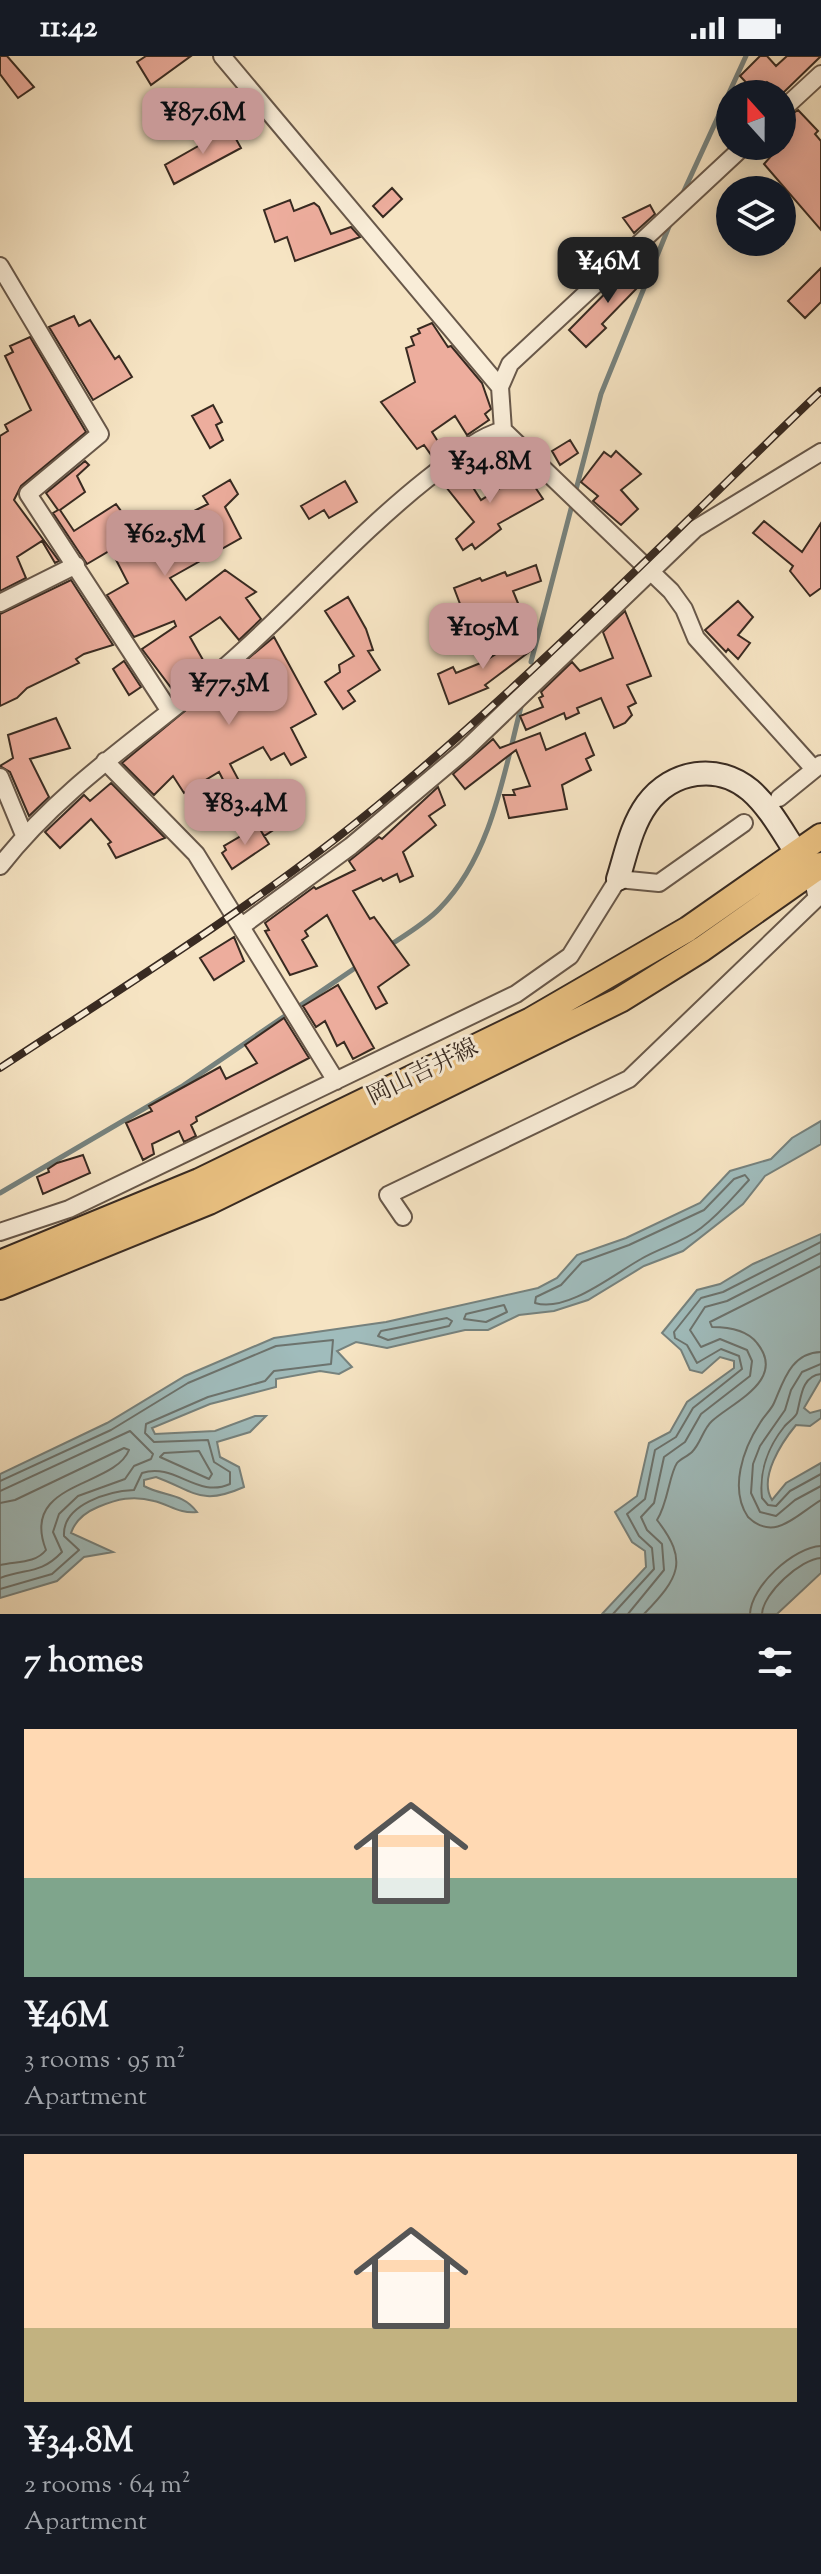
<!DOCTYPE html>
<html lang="en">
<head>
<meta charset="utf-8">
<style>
  body { margin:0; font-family:"Sorts Mill Goudy","Noto Serif JP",serif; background:#242831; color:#f1f3f6; height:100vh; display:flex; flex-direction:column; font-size:30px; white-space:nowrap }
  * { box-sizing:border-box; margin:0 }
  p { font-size:26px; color:#9ea1a6 }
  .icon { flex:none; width:44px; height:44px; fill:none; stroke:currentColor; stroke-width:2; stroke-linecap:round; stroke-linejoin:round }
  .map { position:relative; height:1558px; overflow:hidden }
  .details { display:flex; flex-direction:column; background:#171b24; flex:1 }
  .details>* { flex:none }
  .needle { width:52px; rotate:339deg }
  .fabs { position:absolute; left:716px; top:24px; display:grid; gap:16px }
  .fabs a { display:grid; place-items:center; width:80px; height:80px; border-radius:50%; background:#171b24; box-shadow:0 4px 20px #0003; font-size:40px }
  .price { position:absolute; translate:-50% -68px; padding:0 18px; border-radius:16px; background:#c59692; color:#111; font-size:26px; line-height:52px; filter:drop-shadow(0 2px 4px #0008) }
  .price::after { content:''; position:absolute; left:50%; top:48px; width:24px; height:18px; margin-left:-12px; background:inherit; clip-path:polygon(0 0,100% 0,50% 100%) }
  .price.active { background:#222; color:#fff }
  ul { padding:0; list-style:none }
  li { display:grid; align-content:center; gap:16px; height:424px; padding:0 24px }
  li+li { border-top:2px solid #363941 }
  li span { display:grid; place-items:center; height:248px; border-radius:0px; color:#555 }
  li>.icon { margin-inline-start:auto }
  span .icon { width:144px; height:144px; fill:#fffc; stroke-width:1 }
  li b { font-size:34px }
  h2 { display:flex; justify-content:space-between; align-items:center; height:96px; padding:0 24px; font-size:34px }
  .status { display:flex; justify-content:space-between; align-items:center; height:56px; padding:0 40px; background:#171b24; direction:ltr }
  .status svg { height:22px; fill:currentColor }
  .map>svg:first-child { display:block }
</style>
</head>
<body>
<div class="status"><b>11:42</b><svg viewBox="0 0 49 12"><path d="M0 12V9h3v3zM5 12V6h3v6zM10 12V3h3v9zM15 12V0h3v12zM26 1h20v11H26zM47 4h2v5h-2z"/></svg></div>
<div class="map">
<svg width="821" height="1558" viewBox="0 0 821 1558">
  <rect width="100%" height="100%" fill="#f6e4c3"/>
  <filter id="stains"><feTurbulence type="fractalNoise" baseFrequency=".0025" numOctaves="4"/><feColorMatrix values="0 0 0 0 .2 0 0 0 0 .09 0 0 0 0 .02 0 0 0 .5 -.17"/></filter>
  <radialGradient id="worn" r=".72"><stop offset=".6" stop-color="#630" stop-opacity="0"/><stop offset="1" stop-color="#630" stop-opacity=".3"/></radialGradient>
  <!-- water -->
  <path fill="#a0bcbc" stroke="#76827e" stroke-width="2" d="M821,1065v23l-56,32 -22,28 -60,47 -39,15 -56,34 -34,11 -35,4 -31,15h-23l-78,18 -31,-6 -19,9 15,16 -13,7 -19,-3 -44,8v8l-66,17 -58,24 3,6 60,-3 40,-15h11l-16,16 -33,10 3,15 19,10 5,20c-43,19 -48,5 -88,-10l-12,3v6c20,11 38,6 53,26 -17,2 -27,-7 -43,-11 -21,-6 -37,-2 -56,6 -12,5 -23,14 -27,26l42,19 -29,5 -27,24 -57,17v-124l107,-51 78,-47 89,-38 112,-16 152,-34 19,-10 20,-23 49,-17 74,-35 30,-32 41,-12 21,-21z
    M821,1178v145l-17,29 6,5 11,-3v8l-11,8 -14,-1c-14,17 -38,53 -24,75l14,-17 35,-20v110l-44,41h-175l44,-47 -1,-16 -13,-9 -17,-30 22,-16 12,-53 21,-11 17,-30 47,-34v-7l-14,-4 -18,16 -12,-3 -9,-20 -19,-17 35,-43 23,-6 33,-20z"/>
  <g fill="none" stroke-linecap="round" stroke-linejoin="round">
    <!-- shore -->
    <path stroke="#6c736e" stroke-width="2" d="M745,1119l4,5c-17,18 -28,33 -48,48 -19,15 -40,19 -60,31 -27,15 -74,54 -106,44l1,-6 25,-12 21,-23 47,-17 75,-35 30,-31z
      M504,1249l3,7 -21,10 -22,-3 2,-5z
      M447,1262l5,3 -3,5 -61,14 -10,-4 3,-5z
      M821,1296c-30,1 -37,28 -47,51 -3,7 -10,13 -14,20 -17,26 -31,66 -12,94 27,26 49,-3 73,-17
      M821,1308l-19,8 -11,18 -6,20 -25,36 -7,18 -2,29 9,19 16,4 19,-16 26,-14
      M821,1318c-20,2 -20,25 -24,39 -1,4 -10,10 -13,14 -16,20 -25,45 -22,71l6,7 8,1 14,-15 31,-17
      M199,1395l13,23 -3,5 -49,-22 4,-4z
      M0,1425l111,-51 77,-47 88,-37 57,-6 -2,24 -57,7 -9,10 -57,16 -62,27 -1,9 9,9 54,-2 6,22 16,10v12c-33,15 -55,-22 -88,-11l-8,17c-24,1 -72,14 -70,46l15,14 -27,24 -52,15
      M0,1435l130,-60 23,23 -2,5 -17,7 -9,13 -47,17 -19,18 -6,18 9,20c-22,23 -36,16 -62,26
      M0,1447l15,-3 109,-52 5,2c-15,38 -110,31 -83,100 -11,14 -30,11 -46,15
      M613,1558l41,-45 -2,-21 -13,-12 -12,-22 18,-15 10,-49 21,-13 17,-29 49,-39 -3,-13 -18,-7 -24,14 -10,-18 -12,-7 -1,-6 27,-34 22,-6 98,-50
      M628,1558l36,-44 -2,-26 -15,-14 -6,-13 13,-14 10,-46 21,-15 16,-28 49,-38 2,-15 -5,-11 -27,-11 -19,8 -11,-17 15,-23 22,-6 94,-48
      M644,1558c35,-36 45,-53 13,-94 11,-17 12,-45 20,-57 3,-4 11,-7 15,-11 9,-9 11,-23 20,-31 21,-19 75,-41 45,-78 -10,-13 -30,-16 -45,-16l-2,-5 111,-56
      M750,1558c1,-28 44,-67 71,-68
      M762,1558c1,-21 39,-55 59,-56"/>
    <!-- stream -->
    <path stroke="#76827e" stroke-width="5" d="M683,137l63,-137
      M531,606l70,-268 69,-170
      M390,889c17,-11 37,-23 50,-37 52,-53 64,-136 82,-205
      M0,1137l181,-106 177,-121"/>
  </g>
  <!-- building -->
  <path fill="#edad9d" stroke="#382a21" stroke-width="2" d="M0,0h7l27,31 -16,11 -18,-24z
    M146,0h45l-40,29 -14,-23z
    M760,0h7l9,10 11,-10h34l-39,38 -15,-12 -11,11 -16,-17z
    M798,54l20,21 -3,3 6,7v89l-57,-66 9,-10 -3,-4 12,-4v-25z
    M230,72l11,20 -67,36 -9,-19z
    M392,132l10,11 -19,18 -10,-11z
    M290,144l4,11 20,-8 5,4 12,27 20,-7 9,10 -65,24 -8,-24 -12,5 -11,-32z
    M650,149l5,9 -21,19 -11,-15z
    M641,201l6,6 -8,23 -37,38 4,4 -20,19 -17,-17z
    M821,212v34l-16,16 -17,-17z
    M74,260l5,10 11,-6 25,39 4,-3 13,21 -39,23 -44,-73z
    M432,267l16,24 3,-1 31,37 9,26 -6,5 4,6 -22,15 -12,-19 -23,16 12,19 -10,8 -10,-14 -7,4 -36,-47 34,-20 -9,-34 8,-3 -3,-8 9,-4 -2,-4z
    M30,281l56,95 -65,54 -7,14 45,61 -4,2 -13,-22 -25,16 9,21 -26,13v-155l8,-5 -3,-6 26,-15 -26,-54 8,-4 -3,-6z
    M213,349l9,17 -6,3 7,15 -13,8 -18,-32z
    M570,384l8,13 -18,12 -8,-14z
    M616,395l25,23 -20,16 17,19 -17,16 -28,-24 5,-5 -17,-14 23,-30 7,5z
    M85,405l4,4 -12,11 8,16 -25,18 14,21 42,-27 25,35 6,-2 11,17 42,-25 -8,-17 16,-8 -5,-8 27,-16 8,14 -13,13 16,31 -71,40 16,22 39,-30 31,22 -10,6 15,21 -22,21 -19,-23 -30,20 17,30 -32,26 -33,-44 34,-23 -2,-5 -40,16 -27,-42 21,-12 -17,-33 -24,14 -34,-51 5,-3 -12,-17z
    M460,411l21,33 44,-28 18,27 -45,25 3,5 -26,20 -3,-5 -9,6 -7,-11 18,-17 -32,-40z
    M345,425l12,21 -28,16 -5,-8 -15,9 -8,-13z
    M764,465l38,31 19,-29v65l-11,8 -20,-25 3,-5 -40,-33z
    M536,509l5,16 -28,10 11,27 -51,20 -19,-50 26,-10 2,3 23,-9 2,4z
    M71,524l42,65 -29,9 -8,5 3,4 -52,25 -10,10 -17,8v-92z
    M348,541l18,32 7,21 -5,1 12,19 -32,21 7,10 -12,8 -18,-27 15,-10 -1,-7 15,-9 -29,-45z
    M738,545l15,16 -15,18 12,8 -12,16 -10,-10 -2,3 -21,-22z
    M625,555l26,65 -24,9 9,18 -8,4 4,8 -7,8 -11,5 -13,-30 -24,10 2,5 -13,6 -2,-6 -38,17 -6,-14 23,-9 -4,-9 4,-2 -2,-4 31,-30 8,9 33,-13 -10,-26z
    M529,577l5,2 -1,14 -48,36 3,3 -39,16 -11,-30 15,-7 3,6 27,-11z
    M274,581l42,77 -25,14 15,29 -15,8 -7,-12 -13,7 -8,-13 -33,17 15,28 -12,7 -14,-27 -35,21 -11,-17 -19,19 -32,-32z
    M124,605l17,26 -12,8 -16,-26z
    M56,662l14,30 -40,11 19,38 -20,19 -19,-44 -10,-6 13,-8 -5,-23z
    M540,677l6,17 39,-17 9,22 -8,4 5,11 -29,15 5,24 -58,9 -6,-23h12l-2,-5 17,-4 -14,-36 -51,39 -12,-15 40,-35 7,9z
    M111,727l54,55 -49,20 -8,-14 3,-2 -20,-23 -31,29 -15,-16 39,-37 6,6z
    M438,731l7,18 -16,11 7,9 -33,27 10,24 -13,6 -3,-8 -14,7 -2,-3 -28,13 17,28 4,-2 35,48 -31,22 9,16 -11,6 -49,-94 -22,16 3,5 -6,4 15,26 -27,9 -25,-44 4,-1 -4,-7 49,-36 2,2 39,-19 -6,-9 30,-24 3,2z
    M277,746l12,18 -25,16 -11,-19z
    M258,770l11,18 -37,25 -10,-16 4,-3 -2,-4z
    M234,881l10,24 -30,19 -14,-22z
    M338,929l36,63 -21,11 -9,-17 -7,4 -12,-25 -9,6 -13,-21z
    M284,962l25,40 -113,59 1,4 -6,4 5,11 -12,6 -5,-11 -27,13 2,10 -11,6 -17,-37 26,-12 -3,-5 71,-39 6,12 31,-16 -12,-18z
    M83,1099l7,18 -47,21 -6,-17 12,-5 -1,-3 9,-6z"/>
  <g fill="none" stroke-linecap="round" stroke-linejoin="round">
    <defs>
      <path id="street" d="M222,0l278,331
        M782,54l39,-36
        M744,90l-234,218 -10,23 3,43 168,161 13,18 12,29 118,131
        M0,210l100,168 -72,60 141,216
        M0,547l76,-38
        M105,705l91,93 140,227
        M0,721l24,58
        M779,742l42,-34
        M0,810c63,-81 150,-135 227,-201 69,-60 128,-129 200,-186 25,-19 46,-40 76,-49
        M242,870l109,-80 114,-96 230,-221 126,-77
        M403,1161l-15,-22 241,-116 188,-181 -6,-25
        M0,1176l69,-23 447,-215 54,-38 48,-77 41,4 85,-60"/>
      <path id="secondary" d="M618,823c8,-25 13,-53 29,-75 25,-34 71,-41 103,-14 23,20 37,51 55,75"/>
      <path id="primary" d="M0,1207l199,-82 332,-161 157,-91 133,-93
        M0,1231l209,-85 411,-202 82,-51 119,-84"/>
    </defs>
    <!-- street casing -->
    <use href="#street" stroke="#68584a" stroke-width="20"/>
    <!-- secondary casing -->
    <use href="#secondary" stroke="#382a21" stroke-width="26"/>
    <!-- primary casing -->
    <use href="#primary" stroke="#382a21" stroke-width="28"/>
    <!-- street -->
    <use href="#street" stroke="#f9edd8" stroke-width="16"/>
    <!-- secondary -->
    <use href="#secondary" stroke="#f9edd8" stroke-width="22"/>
    <!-- primary -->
    <use href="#primary" stroke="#ebc282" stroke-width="24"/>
    <defs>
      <path id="rail" d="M0,1012c128,-84 259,-165 378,-263 156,-128 297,-275 443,-414"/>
    </defs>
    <!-- rail casing -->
    <use href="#rail" stroke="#382a21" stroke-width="8"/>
    <!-- rail -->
    <use href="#rail" stroke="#f9edd8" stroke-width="5" stroke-dasharray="15" stroke-linecap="butt"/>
  </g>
  <g text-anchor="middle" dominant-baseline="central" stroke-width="6" stroke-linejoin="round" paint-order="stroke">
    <!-- street labels -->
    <g font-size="24" fill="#382a21" stroke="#f9edd8">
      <text transform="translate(423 1017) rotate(-26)">岡山吉井線</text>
    </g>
  </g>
  <rect width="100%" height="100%" filter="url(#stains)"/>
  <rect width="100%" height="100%" fill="url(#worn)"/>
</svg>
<div class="fabs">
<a><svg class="needle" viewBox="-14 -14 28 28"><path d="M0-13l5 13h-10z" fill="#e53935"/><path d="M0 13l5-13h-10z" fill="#9ea1a6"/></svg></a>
<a><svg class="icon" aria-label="layers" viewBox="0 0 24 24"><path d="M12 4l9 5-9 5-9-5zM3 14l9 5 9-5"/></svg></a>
</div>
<b class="price" style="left:203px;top:100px">¥87.6M</b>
<b class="price active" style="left:608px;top:249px">¥46M</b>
<b class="price" style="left:490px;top:449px">¥34.8M</b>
<b class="price" style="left:165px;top:522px">¥62.5M</b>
<b class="price" style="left:483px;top:615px">¥105M</b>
<b class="price" style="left:229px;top:671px">¥77.5M</b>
<b class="price" style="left:245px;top:791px">¥83.4M</b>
</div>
<section class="details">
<h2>7 homes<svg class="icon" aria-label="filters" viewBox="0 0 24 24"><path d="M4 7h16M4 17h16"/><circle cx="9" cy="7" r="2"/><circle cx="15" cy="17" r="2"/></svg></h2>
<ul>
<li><span style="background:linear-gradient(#ffd9b3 60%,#7fa58c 0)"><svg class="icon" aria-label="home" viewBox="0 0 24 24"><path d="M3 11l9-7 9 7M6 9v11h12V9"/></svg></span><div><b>¥46M</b><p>3 rooms · 95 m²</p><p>Apartment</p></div></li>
<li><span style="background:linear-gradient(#ffd9b3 70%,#c2b280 0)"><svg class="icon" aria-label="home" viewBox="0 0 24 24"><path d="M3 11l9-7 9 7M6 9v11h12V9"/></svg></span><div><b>¥34.8M</b><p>2 rooms · 64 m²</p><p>Apartment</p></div></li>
</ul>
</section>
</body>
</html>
